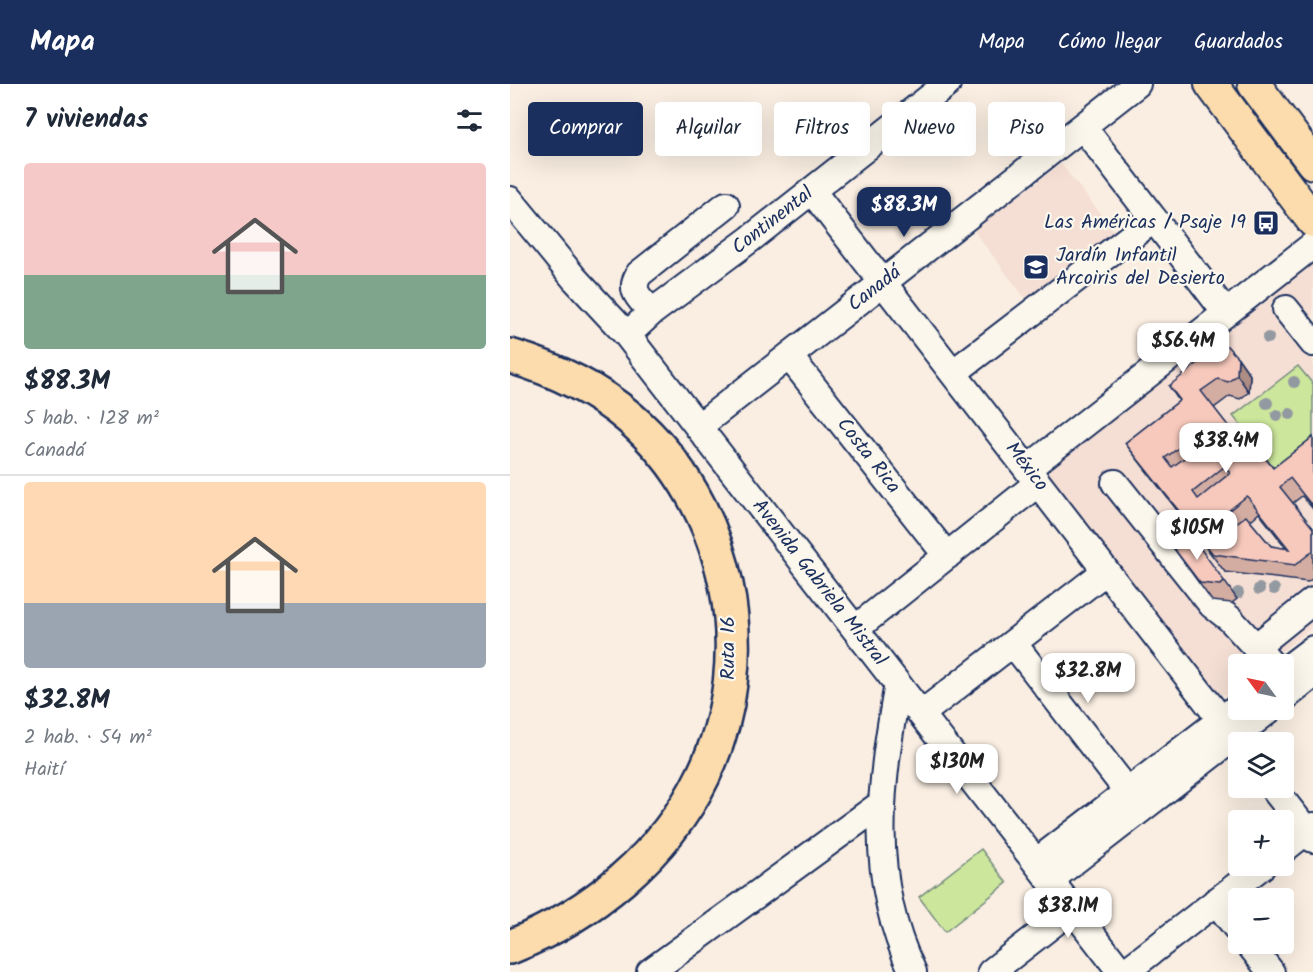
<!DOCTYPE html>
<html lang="es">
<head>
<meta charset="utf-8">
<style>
  body { margin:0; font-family:Kalam,sans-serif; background:#f6f6f7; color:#1f2937; height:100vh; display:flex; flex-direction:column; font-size:22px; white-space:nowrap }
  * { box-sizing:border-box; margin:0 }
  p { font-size:20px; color:#747a83 }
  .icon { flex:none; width:33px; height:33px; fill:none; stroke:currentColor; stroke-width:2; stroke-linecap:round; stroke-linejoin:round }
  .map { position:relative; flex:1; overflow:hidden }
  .panel { display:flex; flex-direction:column; background:#fff; width:510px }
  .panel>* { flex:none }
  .hud { position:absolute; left:18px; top:18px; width:570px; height:54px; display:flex; gap:12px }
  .needle { width:39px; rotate:303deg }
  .fabs { position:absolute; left:718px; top:570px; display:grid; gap:12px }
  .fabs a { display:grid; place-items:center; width:66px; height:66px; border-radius:6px; background:#fff; box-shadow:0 6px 24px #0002; font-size:30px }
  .price { position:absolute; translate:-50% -51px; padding:0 14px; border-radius:12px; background:#fff; color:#222; font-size:20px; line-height:39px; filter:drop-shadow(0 2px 3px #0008) }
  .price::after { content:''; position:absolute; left:50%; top:36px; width:18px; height:14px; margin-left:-9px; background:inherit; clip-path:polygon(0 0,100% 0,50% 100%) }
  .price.current { background:#1b2f5e; color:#fff }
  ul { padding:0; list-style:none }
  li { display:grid; align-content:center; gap:12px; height:318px; padding:0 24px }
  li+li { border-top:2px solid #e0e1e3 }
  li span { display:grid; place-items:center; height:186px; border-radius:6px; color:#555 }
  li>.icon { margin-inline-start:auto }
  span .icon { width:108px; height:108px; fill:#fffc; stroke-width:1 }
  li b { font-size:26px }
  h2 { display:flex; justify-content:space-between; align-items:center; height:72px; padding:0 24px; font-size:26px }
  .chip { padding:0 21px; border-radius:6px; background:#fff; box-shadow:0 6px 24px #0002; font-size:21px; line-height:54px }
  .chip.current { background:#1b2f5e; color:#fff }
  header { display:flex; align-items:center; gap:36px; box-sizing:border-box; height:84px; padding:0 30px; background:#1b2f5e; color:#fff }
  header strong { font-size:28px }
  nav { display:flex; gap:33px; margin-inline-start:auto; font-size:21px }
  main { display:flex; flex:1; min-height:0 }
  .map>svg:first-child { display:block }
</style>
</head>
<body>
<header>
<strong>Mapa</strong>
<nav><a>Mapa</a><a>Cómo llegar</a><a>Guardados</a></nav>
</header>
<main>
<section class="panel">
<h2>7 viviendas<svg class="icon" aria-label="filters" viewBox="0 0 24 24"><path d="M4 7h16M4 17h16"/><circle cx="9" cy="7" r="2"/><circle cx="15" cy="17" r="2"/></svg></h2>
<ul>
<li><span style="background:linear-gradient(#f6c9c9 60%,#7fa58c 0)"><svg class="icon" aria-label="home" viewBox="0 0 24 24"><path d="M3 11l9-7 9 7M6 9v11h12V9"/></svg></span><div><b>$88.3M</b><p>5 hab. · 128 m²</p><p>Canadá</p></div></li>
<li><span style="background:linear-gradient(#ffd9b3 65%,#9aa5b1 0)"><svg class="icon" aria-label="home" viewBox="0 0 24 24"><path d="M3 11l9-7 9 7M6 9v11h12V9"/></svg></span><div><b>$32.8M</b><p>2 hab. · 54 m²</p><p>Haití</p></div></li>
</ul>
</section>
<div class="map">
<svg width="803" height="888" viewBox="0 0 803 888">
  <rect width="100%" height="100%" fill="#faeee2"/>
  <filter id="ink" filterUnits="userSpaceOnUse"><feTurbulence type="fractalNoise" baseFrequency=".0167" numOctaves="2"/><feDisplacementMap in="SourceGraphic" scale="12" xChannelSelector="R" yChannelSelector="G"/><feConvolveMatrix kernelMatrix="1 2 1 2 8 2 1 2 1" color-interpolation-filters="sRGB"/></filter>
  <g filter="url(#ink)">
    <!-- built -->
    <path fill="#f5dfd5" d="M551,80l54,68 -88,69 -54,-71z
      M803,168v375l-48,37h-26v21l-12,10 -11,-3 -177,-223z"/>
    <!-- green -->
    <path fill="#cce69c" stroke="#748a7d" stroke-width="1.5" d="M788,282l15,18v60l-36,28 -44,-56z
      M471,765l26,34 -62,49 -26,-35z"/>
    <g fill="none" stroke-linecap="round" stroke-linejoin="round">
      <defs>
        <path id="minor" d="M573,43l143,186
          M302,107l427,552
          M0,116l64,78 53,57 494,637
          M776,225l27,34
          M142,228c-11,-13 -24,-20 -13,-38l87,-69
          M117,251l25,-23 97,-72 198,-156
          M279,272l158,200
          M443,289l201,-154
          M188,343l439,-343
          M517,385l286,-224
          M605,399l97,122 18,14 41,45
          M345,545l183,-146
          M503,559l115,149
          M747,562l56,-45
          M774,587l29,-22
          M388,600c-18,100 -31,193 15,288
          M774,614l29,-23
          M411,630l185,-143
          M763,704l40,51
          M774,765l29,-23
          M526,778l203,-156
          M540,796l219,-170
          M706,817l23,30
          M739,860l22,28
          M140,888l231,-168
          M481,888l81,-63
          M615,888l137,-106"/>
        <path id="major" d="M701,0l102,137
          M744,0l59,79"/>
        <path id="highway" d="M0,272c44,13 85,32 120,62 101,87 131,239 73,358 -38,79 -112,139 -193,171"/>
      </defs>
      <!-- minor casing -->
      <use href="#minor" stroke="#1b2f5e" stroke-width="30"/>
      <!-- major casing -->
      <use href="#major" stroke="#1b2f5e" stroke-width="36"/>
      <!-- highway casing -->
      <use href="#highway" stroke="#1b2f5e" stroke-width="38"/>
      <!-- minor -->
      <use href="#minor" stroke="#fbf7ec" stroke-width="26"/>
      <!-- major -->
      <use href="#major" stroke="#fcdcac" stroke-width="32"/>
      <!-- highway -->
      <use href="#highway" stroke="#fcdcac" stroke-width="33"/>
    </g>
    <!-- trees -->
    <g fill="#9399a0">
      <circle cx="758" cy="254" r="6"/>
      <circle cx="784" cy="298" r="6"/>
      <circle cx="757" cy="319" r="6"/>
      <circle cx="780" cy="330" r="6"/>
      <circle cx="767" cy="331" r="6"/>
      <circle cx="664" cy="433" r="6"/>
      <circle cx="749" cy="505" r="6"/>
      <circle cx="764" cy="505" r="6"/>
      <circle cx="728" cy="509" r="6"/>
    </g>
    <!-- wall -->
    <path fill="#d4ada2" stroke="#1b2f5e" stroke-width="1.5" fill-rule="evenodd" d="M728,274l12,17 -1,17 -9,7 -10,-3 -16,12 32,41 27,19 40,-31v72l-11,-13 -9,7 20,25v50l-5,4 -83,-10 -87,-112 -13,-17 54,-42 -10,-15zM749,429l28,36 -16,-3 -21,-25z
      M662,462l53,36 12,17 -5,4 -20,-2z"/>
    <!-- shaded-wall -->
    <path fill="#ad8d84" stroke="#1b2f5e" stroke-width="1.5" d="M728,274l12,17 -1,17 -12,-17z"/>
    <!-- building -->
    <path fill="#f7c9bc" stroke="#1b2f5e" stroke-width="1.5" fill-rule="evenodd" d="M704,260l13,2 11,12 -1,17 -9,7 -10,-3 -17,12 45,58 7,-6 20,25 40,-31v70l-23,-29 -10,9 33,41v23l-18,14 -82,-11 -88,-111 55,-43 -11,-14 35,-28 1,-8zM681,355l7,9 -26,19 -7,-9zM715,382l5,7 -32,26 -5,-7zM737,412l42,53 -18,-3 -25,-30 -24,17 -9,-10z
      M679,449l36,49 -5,3 -20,-2 -28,-37z"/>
  </g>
  <!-- icons -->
  <defs>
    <symbol id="bus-square" viewBox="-11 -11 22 22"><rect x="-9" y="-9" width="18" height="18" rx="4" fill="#1b2f5e" stroke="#fbf7ec"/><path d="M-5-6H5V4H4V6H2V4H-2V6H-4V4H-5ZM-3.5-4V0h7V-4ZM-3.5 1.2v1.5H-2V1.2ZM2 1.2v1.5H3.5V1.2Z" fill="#fff"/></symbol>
    <symbol id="school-square" viewBox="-11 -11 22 22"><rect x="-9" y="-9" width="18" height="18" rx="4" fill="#1b2f5e" stroke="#fbf7ec"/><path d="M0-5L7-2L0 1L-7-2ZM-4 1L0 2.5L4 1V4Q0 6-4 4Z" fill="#fff"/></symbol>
  </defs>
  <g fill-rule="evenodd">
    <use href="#bus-square" x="741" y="124" width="30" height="30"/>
    <use href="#school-square" x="511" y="168" width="30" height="30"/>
  </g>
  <g text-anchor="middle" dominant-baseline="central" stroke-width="4.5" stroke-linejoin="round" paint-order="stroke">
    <!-- street labels -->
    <g font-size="20" fill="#1b2f5e" stroke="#fbf7ec">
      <text transform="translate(263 137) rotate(-38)">Continental</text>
      <text transform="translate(365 205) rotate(-38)">Canadá</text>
      <text transform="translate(358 372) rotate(52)">Costa Rica</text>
      <text transform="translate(516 383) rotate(52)">México</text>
      <text transform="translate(309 499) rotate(52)">Avenida Gabriela Mistral</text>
      <text transform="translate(219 564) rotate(-90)">Ruta 16</text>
    </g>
    <!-- poi labels -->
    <g font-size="20" fill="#1b2f5e" stroke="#fbf7ec" text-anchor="end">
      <text x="736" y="139">Las Américas / Psaje 19</text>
      <text x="546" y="172" text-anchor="start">Jardín Infantil<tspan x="546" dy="23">Arcoiris del Desierto</tspan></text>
    </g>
  </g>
</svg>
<div class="fabs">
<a><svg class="needle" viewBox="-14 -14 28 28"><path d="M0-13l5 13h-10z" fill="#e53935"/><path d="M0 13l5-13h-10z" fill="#747a83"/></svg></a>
<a><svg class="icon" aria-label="layers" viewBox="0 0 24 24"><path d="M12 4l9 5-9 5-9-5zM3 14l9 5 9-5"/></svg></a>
<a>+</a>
<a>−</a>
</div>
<b class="price current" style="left:394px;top:154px">$88.3M</b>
<b class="price" style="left:673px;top:290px">$56.4M</b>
<b class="price" style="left:716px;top:390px">$38.4M</b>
<b class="price" style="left:687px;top:477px">$105M</b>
<b class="price" style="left:578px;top:620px">$32.8M</b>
<b class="price" style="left:447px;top:711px">$130M</b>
<b class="price" style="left:558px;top:855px">$38.1M</b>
<div class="hud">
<a class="chip current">Comprar</a>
<a class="chip">Alquilar</a>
<a class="chip">Filtros</a>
<a class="chip">Nuevo</a>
<a class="chip">Piso</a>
</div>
</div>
</main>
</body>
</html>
